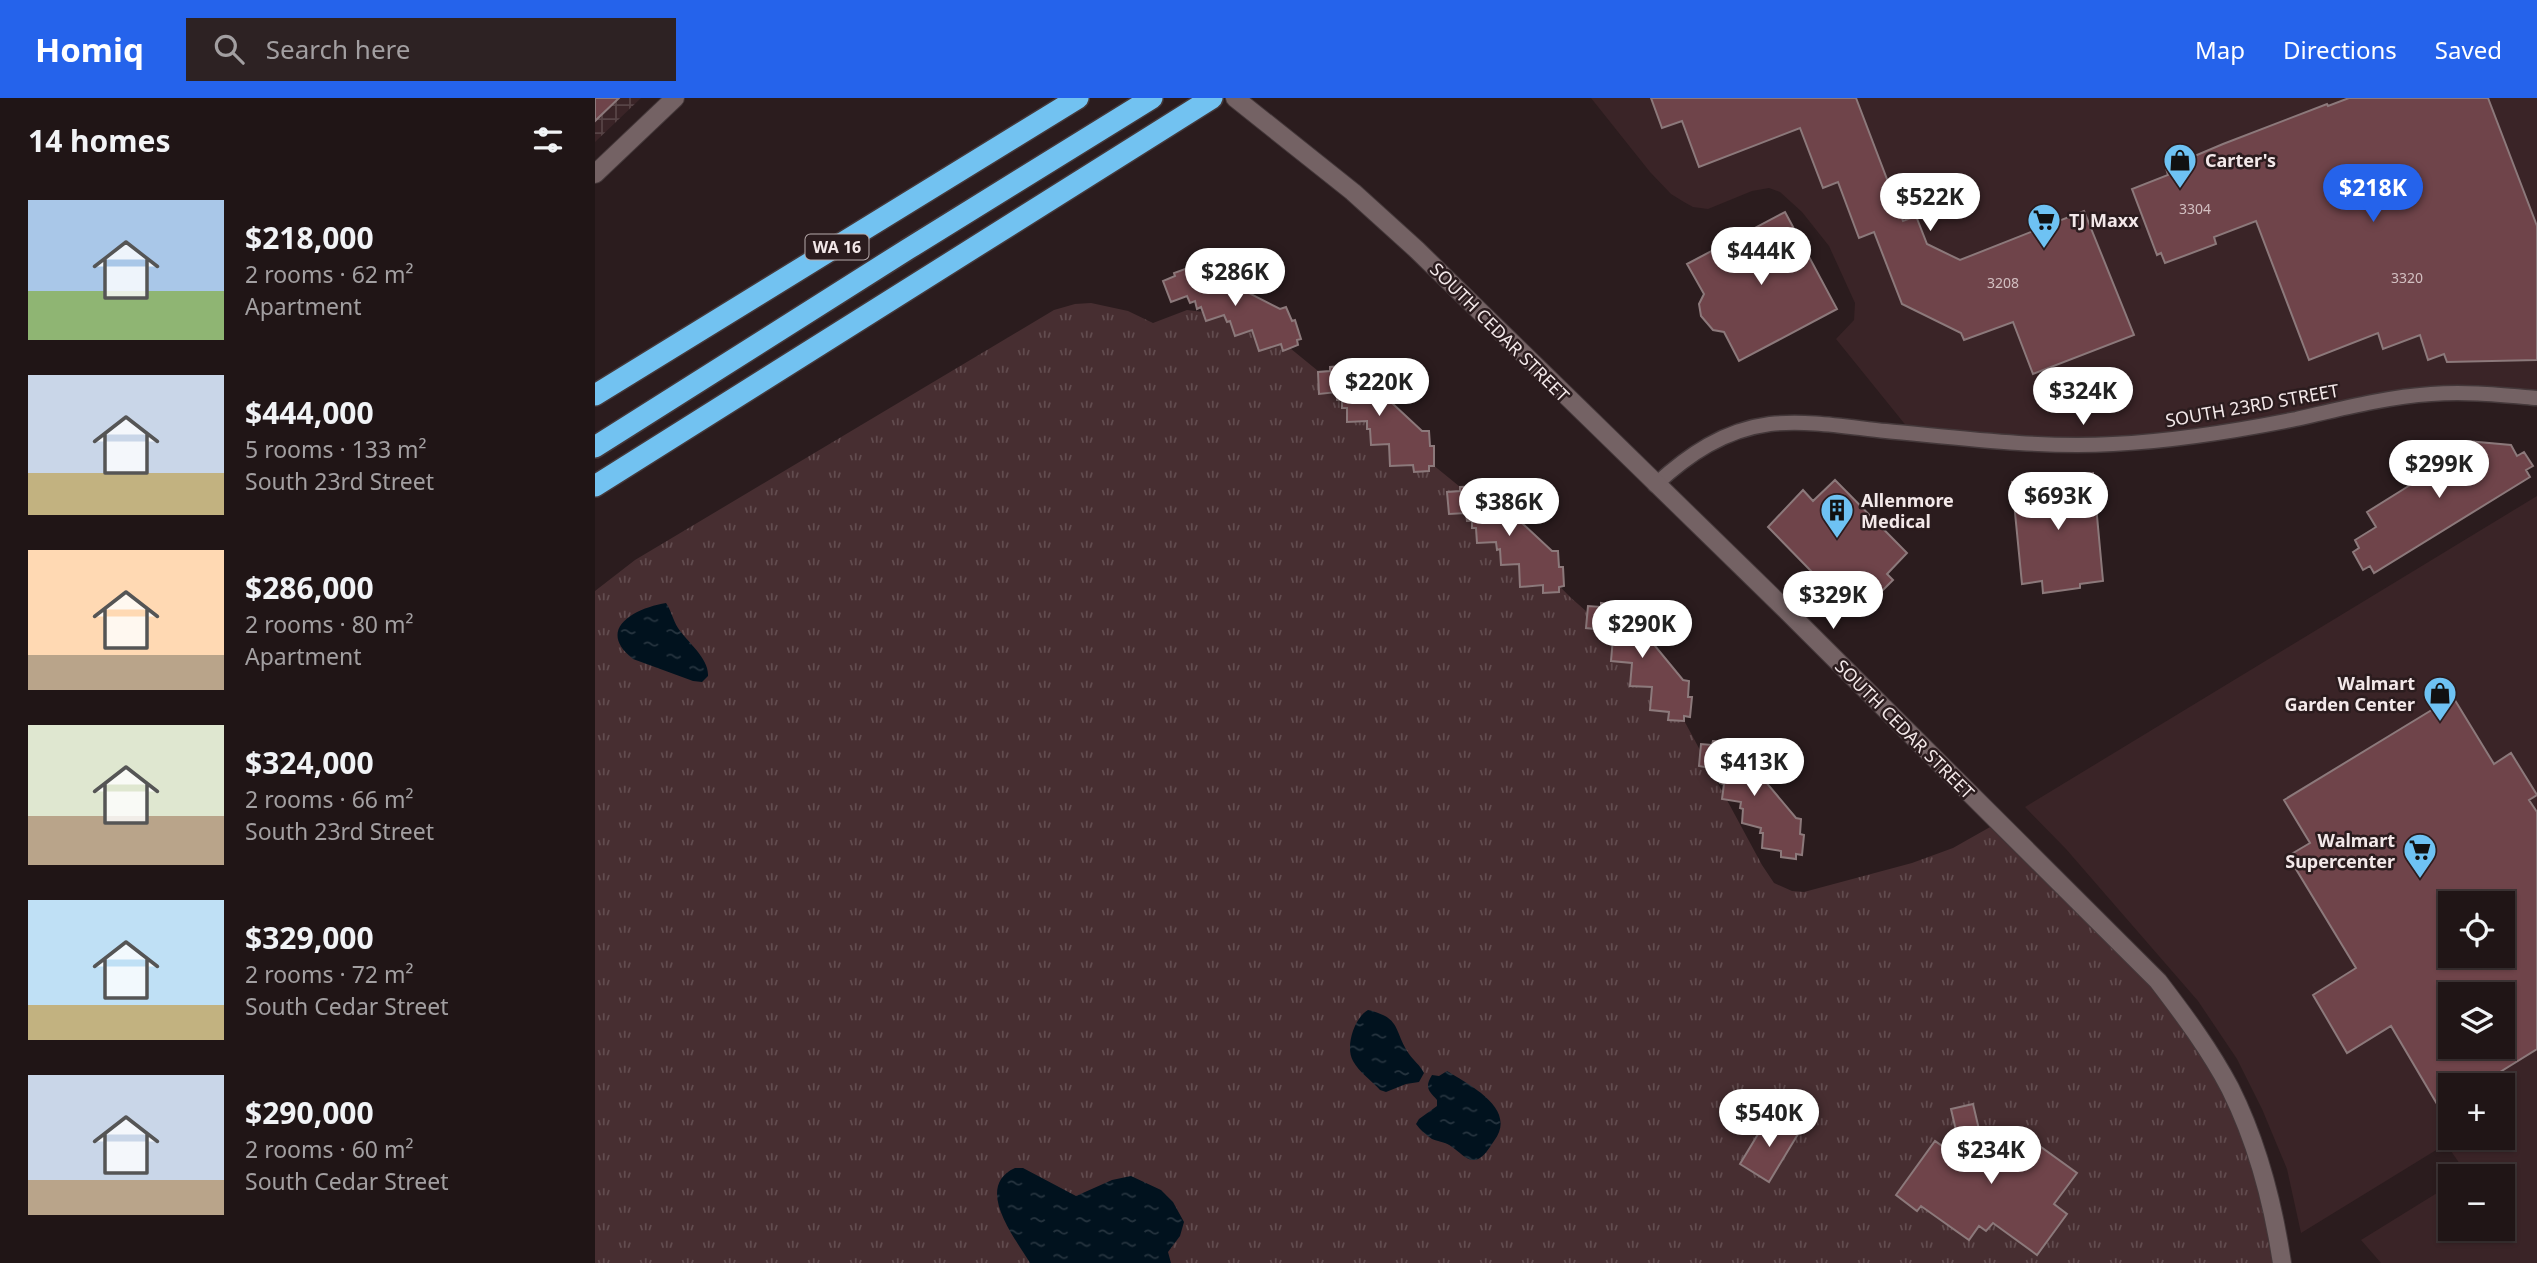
<!DOCTYPE html>
<html lang="en">
<head>
<meta charset="utf-8">
<style>
  body { margin:0; font-family:"Noto Sans",sans-serif; background:#2d2223; color:#f1f3f6; height:100vh; display:flex; flex-direction:column; font-size:26px; white-space:nowrap }
  * { box-sizing:border-box; margin:0 }
  p { font-size:23px; color:#a29fa1 }
  .icon { flex:none; width:38px; height:38px; fill:none; stroke:currentColor; stroke-width:2; stroke-linecap:round; stroke-linejoin:round }
  .map { position:relative; flex:1; overflow:hidden }
  .drawer { display:flex; flex-direction:column; background:#201516; width:595px }
  .drawer>* { flex:none }
  .tools { position:absolute; left:1843px; top:793px; display:grid; gap:14px }
  .tools a { display:grid; place-items:center; width:77px; height:77px; border-radius:0px; background:#201516; box-shadow:0 2px 5px #0004,0 0 0 2px #3d3435; font-size:35px }
  .price { position:absolute; translate:-50% -60px; padding:0 16px; border-radius:24px; background:#fff; color:#222; font-size:23px; line-height:46px; filter:drop-shadow(0 2px 4px #0008) }
  .price::after { content:''; position:absolute; left:50%; top:42px; width:21px; height:16px; margin-left:-10px; background:inherit; clip-path:polygon(0 0,100% 0,50% 100%) }
  .price.current { background:#2563eb; color:#fff }
  ul { padding:0; list-style:none }
  li { display:flex; align-items:center; gap:21px; height:175px; padding:0 28px }
  li span { display:grid; place-items:center; flex:none; width:196px; height:140px; border-radius:0px; color:#555 }
  li>.icon { margin-inline-start:auto }
  span .icon { width:84px; height:84px; fill:#fffc; stroke-width:1 }
  li b { font-size:30px }
  h2 { display:flex; justify-content:space-between; align-items:center; height:84px; padding:0 28px; font-size:30px }
  header { display:flex; align-items:center; gap:42px; box-sizing:border-box; height:98px; padding:0 35px; background:#2563eb; color:#fff }
  header strong { font-size:33px }
  nav { display:flex; gap:38px; margin-inline-start:auto; font-size:24px }
  .search { width:490px; height:63px; background:#2d2223; display:flex; align-items:center; gap:18px; box-sizing:border-box; padding:0 24px; border-radius:0px; color:#a29fa1; font-size:26px }
  main { display:flex; flex:1; min-height:0 }
  .map>svg:first-child { display:block }
</style>
</head>
<body>
<header>
<strong>Homiq</strong>
<div class="search"><svg class="icon" aria-label="search" viewBox="0 0 24 24"><circle cx="10" cy="10" r="6"/><path d="M15 15l6 6"/></svg>Search here</div>
<nav><a>Map</a><a>Directions</a><a>Saved</a></nav>
</header>
<main>
<section class="drawer">
<h2>14 homes<svg class="icon" aria-label="filters" viewBox="0 0 24 24"><path d="M4 7h16M4 17h16"/><circle cx="9" cy="7" r="2"/><circle cx="15" cy="17" r="2"/></svg></h2>
<ul>
<li><span style="background:linear-gradient(#a9c7e8 65%,#8fb573 0)"><svg class="icon" aria-label="home" viewBox="0 0 24 24"><path d="M3 11l9-7 9 7M6 9v11h12V9"/></svg></span><div><b>$218,000</b><p>2 rooms · 62 m²</p><p>Apartment</p></div></li>
<li><span style="background:linear-gradient(#c9d6e8 70%,#c2b280 0)"><svg class="icon" aria-label="home" viewBox="0 0 24 24"><path d="M3 11l9-7 9 7M6 9v11h12V9"/></svg></span><div><b>$444,000</b><p>5 rooms · 133 m²</p><p>South 23rd Street</p></div></li>
<li><span style="background:linear-gradient(#ffd9b3 75%,#b9a48a 0)"><svg class="icon" aria-label="home" viewBox="0 0 24 24"><path d="M3 11l9-7 9 7M6 9v11h12V9"/></svg></span><div><b>$286,000</b><p>2 rooms · 80 m²</p><p>Apartment</p></div></li>
<li><span style="background:linear-gradient(#dfe7d0 65%,#b9a48a 0)"><svg class="icon" aria-label="home" viewBox="0 0 24 24"><path d="M3 11l9-7 9 7M6 9v11h12V9"/></svg></span><div><b>$324,000</b><p>2 rooms · 66 m²</p><p>South 23rd Street</p></div></li>
<li><span style="background:linear-gradient(#bfe0f5 75%,#c2b280 0)"><svg class="icon" aria-label="home" viewBox="0 0 24 24"><path d="M3 11l9-7 9 7M6 9v11h12V9"/></svg></span><div><b>$329,000</b><p>2 rooms · 72 m²</p><p>South Cedar Street</p></div></li>
<li><span style="background:linear-gradient(#c9d6e8 75%,#b9a48a 0)"><svg class="icon" aria-label="home" viewBox="0 0 24 24"><path d="M3 11l9-7 9 7M6 9v11h12V9"/></svg></span><div><b>$290,000</b><p>2 rooms · 60 m²</p><p>South Cedar Street</p></div></li>
</ul>
</section>
<div class="map">
<svg width="1942" height="1165" viewBox="0 0 1942 1165">
  <defs>
    <pattern id="industrial-grid" width="8" height="8" patternUnits="userSpaceOnUse" patternTransform="scale(1.75)"><rect width="8" height="8" fill="#3a2427"/><path d="M0 4h8M4 0v8" fill="none" stroke="#574446"/></pattern>
    <pattern id="grass-tufts" width="24" height="20" patternUnits="userSpaceOnUse" patternTransform="scale(1.75)"><rect width="24" height="20" fill="#472e31"/><path d="M3 7l-1-3M5 7V3M7 7l1-3M15 17l-1-3M17 17v-4M19 17l1-3" fill="none" stroke="#624c4f"/></pattern>
    <pattern id="water-ripples" width="26" height="14" patternUnits="userSpaceOnUse" patternTransform="scale(1.75)"><rect width="26" height="14" fill="#01121e"/><path d="M2 4q2-2 4 0t4 0M15 11q2-2 4 0t4 0" fill="none" stroke="#26343f"/></pattern>
  </defs>
  <rect width="100%" height="100%" fill="#2b1c1e"/>
  <!-- built -->
  <path fill="#3a2427" fill-rule="evenodd" d="M996,0h946v300l-77,-5 -348,51 -200,-11 -76,-94 18,-19 1,-17 -26,-57 -27,-34 -22,-20 -11,-4 -17,3 -44,18 -15,-2 -9,-5 -13,-8 -21,-22z
    M1942,398v767h-156l-20,-23 89,-55v43h53v-52h-39l3,-2 -21,-30 -145,89 -14,-64 -25,-60 -25,-50 -39,-58 -132,-152 -41,-42zM1855,805h53v53h-53zM1855,896h53v52h-53zM1855,987h53v53h-53z"/>
  <!-- industrial -->
  <path fill="url(#industrial-grid)" d="M0,0h46l-46,44z"/>
  <!-- grass -->
  <path fill="url(#grass-tufts)" d="M496,205l37,8 25,12 34,-13 66,8 223,182 94,97 90,79 102,189 12,18 18,8 12,1 108,-29 41,-15 46,-26 159,159 72,108 52,174h-1687v-672l40,-31 419,-250 21,-6z"/>
  <!-- water -->
  <path fill="url(#water-ripples)" d="M71,505c5,7 7,17 12,25 10,15 31,30 30,48l-6,6 -9,-1 -60,-22c-38,-30 2,-51 33,-56z
    M773,912c34,8 25,20 41,44 5,7 11,11 15,19l-5,9 -13,2 -20,8 -6,-2c-8,-9 -21,-18 -27,-29 -8,-14 1,-43 15,-51z
    M852,973c24,15 71,38 47,70 -5,7 -10,17 -19,19 -9,1 -16,-9 -23,-13 -6,-5 -13,-5 -20,-8 -6,-4 -12,-9 -16,-15l3,-5 18,-13v-6c-8,-9 -13,-12 -5,-25l7,1z
    M420,1070h8l53,28 36,-16 19,-4 30,14 12,12 11,20 -4,14 -12,16 3,11h-141c-14,-24 -57,-76 -15,-95z"/>
  <!-- building -->
  <path fill="#6f444a" stroke="#8c797b" stroke-width="2" fill-rule="evenodd" d="M0,0h24l-24,23z
    M1056,0h205l47,123 13,-5 11,28 33,16 124,-49 50,124 -101,39 -20,-52 -49,18 -3,-7 -59,-29 -28,-72 -15,6 -21,-56 -15,6 -23,-60 -101,39 -17,-46 -20,7z
    M1754,0h139l49,128v134l-90,2 -3,-8 -16,6 -8,-25 -37,14 -5,-16 -69,27 -53,-139 -42,16 2,7 -51,19 -4,-10 -4,2 -25,-66 36,-14 -2,-7 57,-24 104,-40 1,2z
    M1190,114l52,97 -98,52 -15,-29 -11,-2 -12,-14 -2,-12 5,-10 -17,-30z
    M601,167l2,5 8,-4 2,6 72,37 6,-2 6,14 3,-1 6,19 -4,1 1,5 -15,6 -2,-7 -22,7 -7,-21 -17,6 -5,-15 -3,1 -3,-7 -18,6 -5,-14 -4,2 -2,-8 -5,2 -3,-7 -16,6 -8,-21 12,-5 -1,-3z
    M759,267v5h9v6l59,55h7l1,15h4v20h-5v5l-15,1 -1,-7 -23,1 -1,-22 -18,1 -1,-16h-3v-8l-20,1v-14h-5v-8h-5v-8l-18,2 -1,-22 12,-1v-4z
    M1872,343l44,4 6,11 7,-4 9,14 -7,4 4,7 -156,96 -4,-7 -7,4 -10,-18 6,-4 -4,-8 21,-13 -9,-15 48,-30 -10,-16 10,-3 12,2 12,-8 9,5 17,-10z
    M1498,375l10,108 -23,3v4l-37,5 -1,-12 -20,3 -10,-102z
    M1240,382l72,73 -20,21 6,6 -16,16 -3,-2 -20,21 -86,-88 35,-37 10,11z
    M888,388v5l10,-1v6l59,55h6l1,16h4l1,19 -5,1v5l-16,1v-8l-23,2 -1,-23 -18,1 -1,-16 -3,1 -1,-8 -19,1 -1,-15h-4v-7h-5l-1,-8 -17,1 -2,-22 13,-1v-4z
    M1006,505l24,3 -1,4 9,1 -1,7 51,62 6,1 -1,16h4l-2,20 -6,-1v5l-16,-1 1,-8 -19,-2 2,-23 -22,-1 2,-23 -21,-2 2,-23 -10,-1 1,-7 -18,-2 2,-22 13,1z
    M1858,599l41,67 17,-11 26,42 -8,5 8,12v237l-58,36h-29v17l-10,7 -49,-83 -44,27 -34,-58 43,-27 -68,-112 22,-13 -26,-43zM1855,805h53v53h-53zM1855,896h53v52h-53z
    M1118,643l23,2v5l9,1 -1,7 52,62 5,1 -1,15 4,1 -2,20 -6,-1v5l-15,-2v-6l-19,-3 1,-15h-3l1,-5 -19,-5 1,-14 -3,-1 1,-6 -19,-3 2,-15 -4,-1 1,-7h-7l1,-7 -16,-3 2,-22 11,1z
    M1378,1006l13,55 16,-22 10,7 3,-5 7,5 5,-7 50,36 -23,31 13,10 -30,41 -44,-32 -7,8 -7,-5 -10,14 -48,-34 -4,5 -21,-16 39,-54 28,20 -12,-52z
    M1174,1018l29,18 -29,48 -29,-18z"/>
  <g fill="none" stroke-linecap="round" stroke-linejoin="round">
    <defs>
      <path id="street" d="M1060,387c34,-31 69,-55 115,-61 39,-4 77,3 116,7 75,7 151,17 227,13 61,-3 123,-13 183,-25 44,-10 90,-22 135,-25 35,-3 71,1 106,4"/>
      <path id="secondary" d="M640,0l118,94 64,58 370,361 371,370c26,34 52,69 72,107 27,54 43,115 52,175
        M0,76l80,-76"/>
      <path id="highway" d="M0,297l483,-297
        M0,349l313,-198 244,-151
        M0,388l617,-388"/>
    </defs>
    <!-- street casing -->
    <use href="#street" stroke="#44383a" stroke-width="17"/>
    <!-- secondary casing -->
    <use href="#secondary" stroke="#44383a" stroke-width="20"/>
    <!-- highway casing -->
    <use href="#highway" stroke="#44383a" stroke-width="24"/>
    <!-- street -->
    <use href="#street" stroke="#746264" stroke-width="14"/>
    <!-- secondary -->
    <use href="#secondary" stroke="#746264" stroke-width="18"/>
    <!-- highway -->
    <use href="#highway" stroke="#72c2f1" stroke-width="21"/>
  </g>
  <!-- icons -->
  <defs>
    <symbol id="shop-pin" viewBox="-11 -11 22 30"><path d="M0 17L-7.5 6A9.5 9.5 0 1 1 7.5 6Z" fill="#6ec2f3" stroke="#2b1c1e"/><path d="M-5-2.5h2.3a2.7 3.5 0 0 1 5.4 0H5L5.5 6h-11ZM-1.5-2.5h3a1.5 2.3 0 0 0-3 0Z" fill="#111"/></symbol>
    <symbol id="supermarket-pin" viewBox="-11 -11 22 30"><path d="M0 17L-7.5 6A9.5 9.5 0 1 1 7.5 6Z" fill="#6ec2f3" stroke="#2b1c1e"/><path d="M-6-5.5h2.5l.6 2H6L4.5 2H-2.5L-4.4-4H-6ZM-1.5 3.2a1.3 1.3 0 1 0 .1 0ZM3 3.2a1.3 1.3 0 1 0 .1 0Z" fill="#111"/></symbol>
    <symbol id="building-pin" viewBox="-11 -11 22 30"><path d="M0 17L-7.5 6A9.5 9.5 0 1 1 7.5 6Z" fill="#6ec2f3" stroke="#2b1c1e"/><path d="M-4-6H4V6H1V3H-1V6H-4ZM-2.5-4.3h1.7v1.8h-1.7ZM.8-4.3h1.7v1.8H.8ZM-2.5-1h1.7V.8h-1.7ZM.8-1h1.7V.8H.8Z" fill="#111"/></symbol>
  </defs>
  <g fill-rule="evenodd">
    <use href="#shop-pin" x="1566" y="43" width="38" height="52"/>
    <use href="#supermarket-pin" x="1430" y="103" width="38" height="52"/>
    <use href="#building-pin" x="1223" y="393" width="38" height="52"/>
    <use href="#shop-pin" x="1826" y="576" width="38" height="52"/>
    <use href="#supermarket-pin" x="1806" y="733" width="38" height="52"/>
  </g>
  <g text-anchor="middle" dominant-baseline="central" stroke-width="5" stroke-linejoin="round" paint-order="stroke">
    <!-- number labels -->
    <g font-size="14" fill="#d2bfc1">
      <text x="1600" y="110">3304</text>
      <text x="1812" y="179">3320</text>
      <text x="1408" y="184">3208</text>
    </g>
    <!-- shield labels -->
    <rect fill="#2b1c1e" stroke="#b7abac" stroke-width="2" x="210.5" y="136.5" width="63" height="25" rx="5"/>
    <g font-size="16" font-weight="bold" fill="#f3e8e9">
      <text x="242" y="149">WA 16</text>
    </g>
    <!-- poi labels -->
    <g font-size="18" font-weight="bold" fill="#f3e8e9" stroke="#2b1c1e" text-anchor="start">
      <text x="1610" y="62">Carter's</text>
      <text x="1474" y="122">TJ Maxx</text>
      <text x="1266" y="402">Allenmore<tspan x="1266" dy="21">Medical</tspan></text>
      <text x="1820" y="585" text-anchor="end">Walmart<tspan x="1820" dy="21">Garden Center</tspan></text>
      <text x="1800" y="742" text-anchor="end">Walmart<tspan x="1800" dy="21">Supercenter</tspan></text>
    </g>
    <!-- street labels -->
    <g font-size="18" fill="#f3e8e9" stroke="#2b1c1e">
      <text transform="translate(905 234) rotate(45)">SOUTH CEDAR STREET</text>
      <text transform="translate(1657 307) rotate(-10)">SOUTH 23RD STREET</text>
      <text transform="translate(1310 631) rotate(45)">SOUTH CEDAR STREET</text>
    </g>
  </g>
</svg>
<div class="tools">
<a><svg class="icon" aria-label="locate" viewBox="0 0 24 24"><circle cx="12" cy="12" r="6"/><path d="M12 2v4M12 18v4M2 12h4M18 12h4"/></svg></a>
<a><svg class="icon" aria-label="layers" viewBox="0 0 24 24"><path d="M12 4l9 5-9 5-9-5zM3 14l9 5 9-5"/></svg></a>
<a>+</a>
<a>−</a>
</div>
<b class="price current" style="left:1778px;top:126px">$218K</b>
<b class="price" style="left:1335px;top:135px">$522K</b>
<b class="price" style="left:1166px;top:189px">$444K</b>
<b class="price" style="left:640px;top:210px">$286K</b>
<b class="price" style="left:784px;top:320px">$220K</b>
<b class="price" style="left:1488px;top:329px">$324K</b>
<b class="price" style="left:1844px;top:402px">$299K</b>
<b class="price" style="left:1463px;top:434px">$693K</b>
<b class="price" style="left:914px;top:440px">$386K</b>
<b class="price" style="left:1238px;top:533px">$329K</b>
<b class="price" style="left:1047px;top:562px">$290K</b>
<b class="price" style="left:1159px;top:700px">$413K</b>
<b class="price" style="left:1174px;top:1051px">$540K</b>
<b class="price" style="left:1396px;top:1088px">$234K</b>
</div>
</main>
</body>
</html>
